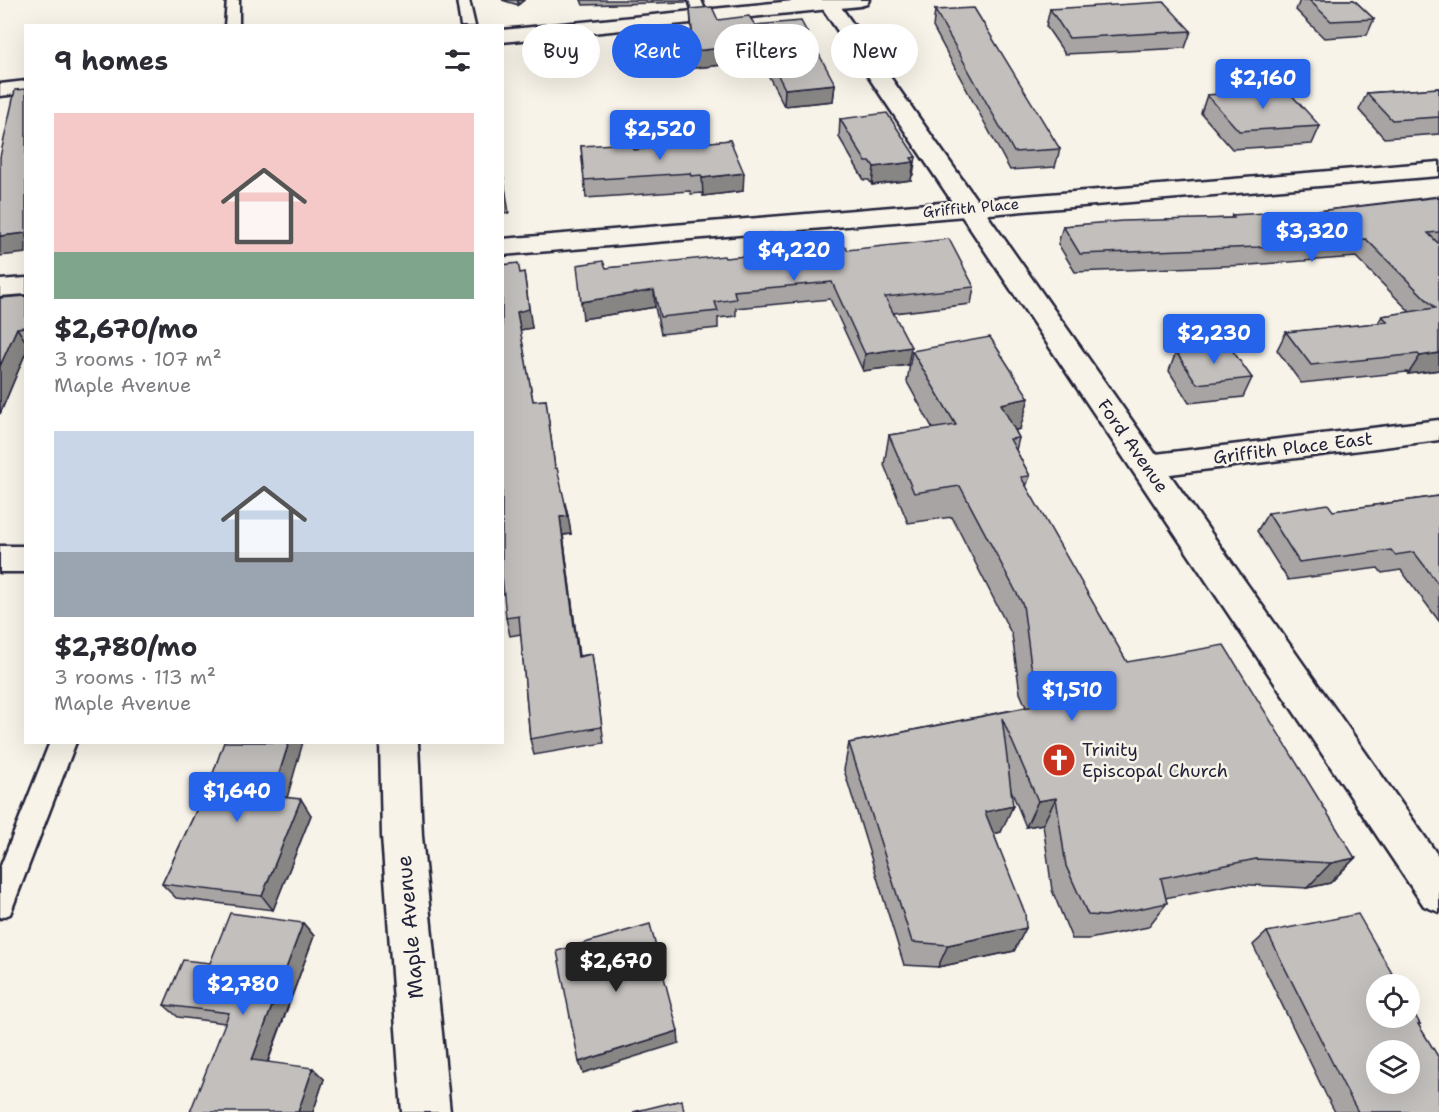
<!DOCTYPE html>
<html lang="en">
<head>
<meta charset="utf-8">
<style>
  body { margin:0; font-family:"Shantell Sans",sans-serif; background:#f2f2f3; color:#2b2b33; height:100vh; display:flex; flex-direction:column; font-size:22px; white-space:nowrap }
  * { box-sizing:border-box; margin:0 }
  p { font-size:20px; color:#7c7c81 }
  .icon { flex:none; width:33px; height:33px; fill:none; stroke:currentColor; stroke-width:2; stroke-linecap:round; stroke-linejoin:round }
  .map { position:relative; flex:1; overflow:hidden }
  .details { position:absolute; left:24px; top:24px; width:480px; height:720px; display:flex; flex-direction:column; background:#fff; border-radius:0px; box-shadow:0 6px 24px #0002 }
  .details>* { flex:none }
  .guide { position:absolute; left:522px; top:24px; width:570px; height:54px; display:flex; gap:12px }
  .fabs { position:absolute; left:1366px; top:974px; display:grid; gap:12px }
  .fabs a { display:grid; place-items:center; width:54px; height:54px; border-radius:50%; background:#fff; box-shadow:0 6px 24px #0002; font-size:30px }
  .price { position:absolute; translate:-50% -51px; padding:0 14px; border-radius:6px; background:#2563eb; color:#fff; font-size:20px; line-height:39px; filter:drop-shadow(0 2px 3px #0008) }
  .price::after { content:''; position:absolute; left:50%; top:36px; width:18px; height:14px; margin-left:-9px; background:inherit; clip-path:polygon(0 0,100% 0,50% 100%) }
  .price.on { background:#222; color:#fff }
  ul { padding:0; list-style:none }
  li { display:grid; align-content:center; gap:12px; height:318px; padding:0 30px }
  li span { display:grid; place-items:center; height:186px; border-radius:0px; color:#555 }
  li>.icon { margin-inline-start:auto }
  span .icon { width:108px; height:108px; fill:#fffc; stroke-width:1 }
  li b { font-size:26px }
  h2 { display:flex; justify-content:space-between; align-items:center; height:72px; padding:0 30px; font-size:26px }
  .tag { padding:0 21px; border-radius:27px; background:#fff; box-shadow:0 6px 24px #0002; font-size:21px; line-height:54px }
  .tag.on { background:#2563eb; color:#fff }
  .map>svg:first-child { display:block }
</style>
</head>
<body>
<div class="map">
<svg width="1439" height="1112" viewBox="0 0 1439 1112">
  <rect width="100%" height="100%" fill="#f7f3e8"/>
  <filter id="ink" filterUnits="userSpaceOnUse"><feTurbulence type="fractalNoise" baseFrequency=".0167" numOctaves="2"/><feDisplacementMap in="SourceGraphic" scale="12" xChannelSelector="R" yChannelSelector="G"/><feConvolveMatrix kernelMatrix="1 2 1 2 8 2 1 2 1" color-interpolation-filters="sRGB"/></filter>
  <g filter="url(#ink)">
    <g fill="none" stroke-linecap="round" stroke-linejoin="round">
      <defs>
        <path id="service" d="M227,0h12v26h-14z
          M457,0h12l6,26h-14z
          M689,0h12l6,15 -2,3h-10z
          M50,742h26l-66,172 -10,4v-50z"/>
        <path id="minor" d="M803,0h66l-2,4 -7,2 -358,36v-12z
          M26,81v12l-26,3v-12z
          M1439,162v14l-937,79v-16z
          M26,278v16l-26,2v-16z
          M1439,420v20l-292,37 -11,-3 -4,-8 4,-8 11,-3z
          M0,546h26v26h-26z
          M380,742h38l4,94 28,276h-48l-20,-276z"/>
        <path id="tertiary" d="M817,0h19l603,857v55l-15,-6z"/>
      </defs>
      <!-- service casing -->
      <use href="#service" stroke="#22223b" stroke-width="5"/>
      <!-- minor casing -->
      <use href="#minor" stroke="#22223b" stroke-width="5"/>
      <!-- tertiary casing -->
      <use href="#tertiary" stroke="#22223b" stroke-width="5"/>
      <!-- service -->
      <use href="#service" fill="#f7f3e8" fill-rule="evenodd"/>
      <!-- minor -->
      <use href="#minor" fill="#f7f3e8" fill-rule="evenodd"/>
      <!-- tertiary -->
      <use href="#tertiary" fill="#f7f3e8" fill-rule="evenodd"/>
    </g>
    <!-- wall -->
    <path fill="#a7a4a3" stroke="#22223b" stroke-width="1.5" d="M502,0h22l-6,5z
      M581,0h107l-1,2 -104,3z
      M1300,0h54l20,19 -7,16 -43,3 -28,-28z
      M690,9l28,11 37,5 80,59 -2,17 -49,5 -23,-45 -67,7z
      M1050,9l141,22 -6,17 -120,6 -19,-28z
      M935,10l125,139 -5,18 -45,3 -77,-143z
      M1439,88v46l-55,4 -25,-28 8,-17z
      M1207,95l113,31 -8,18 -80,5 -31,-36z
      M840,119l76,38 -3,18h-1l-1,5 -39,5 -3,-5h-5l-25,-43z
      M730,140l13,51 -40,5 -1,-3 -11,1 -1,-3 -104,7 -5,-52 53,4z
      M1439,196v174l-31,4 -1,-2 -106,11 -24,-33 9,-18 92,-9 4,-7 28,-4 -54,-55 -106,8 -175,7 -17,-28 5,-18 168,-8 1,-3h53z
      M847,250l127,37 -3,17 -77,9 14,52 -45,6 -33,-72 -94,9v8l-18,2v10l-57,6 -6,-27 -72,12 23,-51z
      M520,273l12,55 -12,2 13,71 13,-1 9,68 13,48 3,18 -8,1 16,121 13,-2 12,89 -70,12 -4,-16 -9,-105 -11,2 -4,-18z
      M26,296v56l-26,62v-116z
      M912,351l108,78 -5,1 4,8 -3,12 14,26 -4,11 101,175 228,196 -25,25 -23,5 -73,-4 -69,14 2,5 -19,24 -59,12h-17l-20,-49 -9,-66 -17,3 -15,-37 -10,42 -7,2 32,94 -12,23 -76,16 -34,-2 -60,-195 5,-27 177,-36 -6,-14 -8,-58 -60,-118 -44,6 -24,-58 5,-30 44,-6 -26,-47z
      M1176,352l76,26 -9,19 -54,6 -20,-32z
      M1439,495v126l-38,-51 -19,3 -4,-5 -90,12 -31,-49 11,-18 65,-2 105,-15z
      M211,779l76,19 24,17 -38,95 -97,-12 -14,-14z
      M303,923l11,13 -46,126 56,17 -11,33 -88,-89 -47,-6 -14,-12 46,-42z
      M1267,932l153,92 -2,1 21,87h-104l-9,-17 -73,-150z"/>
    <!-- shaded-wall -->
    <path fill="#888684" stroke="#22223b" stroke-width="1.5" d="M518,0h6l-6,5z
      M762,44l-1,17 -67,7v-17z
      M835,84l-2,17 -49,5 1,-17z
      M914,162l-3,18 -39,5 2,-18z
      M502,167l7,46 -7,1z
      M744,173l-1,18 -40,5 -1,-18z
      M26,233v20l-26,3v-20z
      M524,272l8,56 -12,2 -3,-18z
      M654,290l1,17 -72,12 -2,-17z
      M17,328l9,14v10l-26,62v-48z
      M911,347l-3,18 -45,6 2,-17z
      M1439,353v17l-31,4 12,-18z
      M1029,398l-9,31 -27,6 8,-31z
      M568,516l3,18 -8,1 18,139 -21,-157z
      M289,742h14l-20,70 -11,-16z
      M1056,798l-13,26 -17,3 12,-26z
      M301,799l10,16 -38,95 -11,-14z
      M1013,806l-12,26 -26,6 10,-26z
      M1355,858l-25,25 -23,5 24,-25z
      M303,923l11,13 -50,135 -12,-11z
      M1026,928l-12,23 -76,16 10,-22z
      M678,1031l1,12 -96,30 -4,-11z
      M313,1068l11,11 -11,33h-15z"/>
    <!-- building -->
    <path fill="#c2bfbd" stroke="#22223b" stroke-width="1.5" fill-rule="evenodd" d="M1309,0h45l20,19 -43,2z
      M1164,2l27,29 -122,7 -19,-29z
      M712,7l6,13 31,-4 6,9 46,-4 34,63 -50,5 -23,-45 -68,7 -4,-42z
      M974,8l86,141 -46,3 -79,-142z
      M1439,88v29l-47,3 -25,-27z
      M26,89v144l-26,3v-79l15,-67z
      M1286,89l34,37 -81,5 -32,-36z
      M887,113l29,44 -5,1 3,4 -40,5 -3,-5h-5l-26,-43z
      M730,140l14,33 -42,5 -1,-3 -10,1 -1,-3 -106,7 -3,-34 51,-3 2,7z
      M502,171l4,24h-4z
      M1439,197v35l-11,1 11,11v109l-19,3 -2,-2 -107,11 -25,-33 102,-10 -6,-6 53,-8 -69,-69 -108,8 -178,7 -17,-28 59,-5 112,-3 -2,-3 50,-3 3,3z
      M949,239l25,48 -89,10 26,50 -46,7 -33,-72 -98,9 2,8 -21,3 3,9 -58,6 -6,-27 -73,12 -4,-37 26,-4 3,7 118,-12 1,2 121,-11 1,3z
      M518,263l2,10 4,-1 5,37 -12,3 16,89 13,-1 9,68h2l11,48 -8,1 18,140 14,-3 10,73 -72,12 -11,-123 -13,2 -4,-43v-310z
      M26,296v31l-9,1 -17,38v-68z
      M990,337l39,61 -28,6 18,34 -9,1 20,37 -9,1 106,185 97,-17 131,213 -24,5 -75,-4 -95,19 6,25 -62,13 -17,-1 -22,-49 -10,-68 -18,3 -36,-83 11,88 -28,6 40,101 1,15 -78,17 -36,-3 -63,-199 200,-40 -18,-38 -8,-60 -63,-119 -46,7 -25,-58 67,-10 -44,-74z
      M1230,347l22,31 -55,6 -21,-32z
      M1439,496v89l-25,-33 -19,3 -4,-5 -92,12 -31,-49 60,-9 5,7z
      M224,742h65l-17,54 29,3 -39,97 -100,-12 49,-105z
      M230,913l73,10 -51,137 61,8 -15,44h-108l39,-99 -65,-8 19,-45 27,3z
      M1358,914l40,70h-21v33h33v-11l10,18h-2l21,34v54h-81l-15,-28 -76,-152zM1377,1050h33v33h-33z
      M650,924l28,107 -99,31 -22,-111z
      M682,1100l2,12h-51z"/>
  </g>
  <!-- icons -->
  <defs>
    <symbol id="church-disc" viewBox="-11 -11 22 22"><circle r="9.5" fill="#c8321e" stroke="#f7f3e8"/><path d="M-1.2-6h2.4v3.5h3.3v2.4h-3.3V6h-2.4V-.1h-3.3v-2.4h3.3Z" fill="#fff"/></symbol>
  </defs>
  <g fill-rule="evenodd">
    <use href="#church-disc" x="1040" y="741" width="38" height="38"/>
  </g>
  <g text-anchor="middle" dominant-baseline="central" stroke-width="5" stroke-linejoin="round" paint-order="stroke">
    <!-- far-street labels -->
    <g font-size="15" fill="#22223b" stroke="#f7f3e8">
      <text transform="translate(971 208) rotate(-5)">Griffith Place</text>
    </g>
    <!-- street labels -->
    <g font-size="18" fill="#22223b" stroke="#f7f3e8">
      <text transform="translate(1133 446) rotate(55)">Ford Avenue</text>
      <text transform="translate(1293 448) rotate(-7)">Griffith Place East</text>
    </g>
    <!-- poi labels -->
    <g font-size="18" fill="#22223b" stroke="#f7f3e8" text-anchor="start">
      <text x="1082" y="750">Trinity<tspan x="1082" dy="21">Episcopal Church</tspan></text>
    </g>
    <!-- near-street labels -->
    <g font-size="21" fill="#22223b" stroke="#f7f3e8">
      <text transform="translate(410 927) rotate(-95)">Maple Avenue</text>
    </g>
  </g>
</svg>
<div class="fabs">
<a><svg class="icon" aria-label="locate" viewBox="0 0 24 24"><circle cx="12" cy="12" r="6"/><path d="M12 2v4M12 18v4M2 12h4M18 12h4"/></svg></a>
<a><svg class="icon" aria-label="layers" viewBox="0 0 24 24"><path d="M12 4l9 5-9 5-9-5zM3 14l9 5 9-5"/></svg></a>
</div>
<b class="price" style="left:1263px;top:110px">$2,160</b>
<b class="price" style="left:660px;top:161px">$2,520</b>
<b class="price" style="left:1312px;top:263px">$3,320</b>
<b class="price" style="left:794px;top:282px">$4,220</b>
<b class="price" style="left:1214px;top:365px">$2,230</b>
<b class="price" style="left:1072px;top:722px">$1,510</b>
<b class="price" style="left:237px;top:823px">$1,640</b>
<b class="price on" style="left:616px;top:993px">$2,670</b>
<b class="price" style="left:243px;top:1016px">$2,780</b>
<div class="guide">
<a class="tag">Buy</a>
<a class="tag on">Rent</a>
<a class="tag">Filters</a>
<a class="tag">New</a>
</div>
<section class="details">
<h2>9 homes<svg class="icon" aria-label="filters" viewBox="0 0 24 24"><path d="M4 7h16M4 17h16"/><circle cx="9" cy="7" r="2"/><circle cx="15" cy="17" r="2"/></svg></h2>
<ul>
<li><span style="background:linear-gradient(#f6c9c9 75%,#7fa58c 0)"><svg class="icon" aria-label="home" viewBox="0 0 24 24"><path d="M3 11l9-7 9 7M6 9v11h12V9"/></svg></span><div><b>$2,670/mo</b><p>3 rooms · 107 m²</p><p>Maple Avenue</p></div></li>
<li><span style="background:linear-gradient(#c9d6e8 65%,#9aa5b1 0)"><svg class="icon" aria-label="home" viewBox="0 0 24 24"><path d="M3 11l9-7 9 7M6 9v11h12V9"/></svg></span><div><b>$2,780/mo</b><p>3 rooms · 113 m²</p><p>Maple Avenue</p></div></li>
</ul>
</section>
</div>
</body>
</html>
